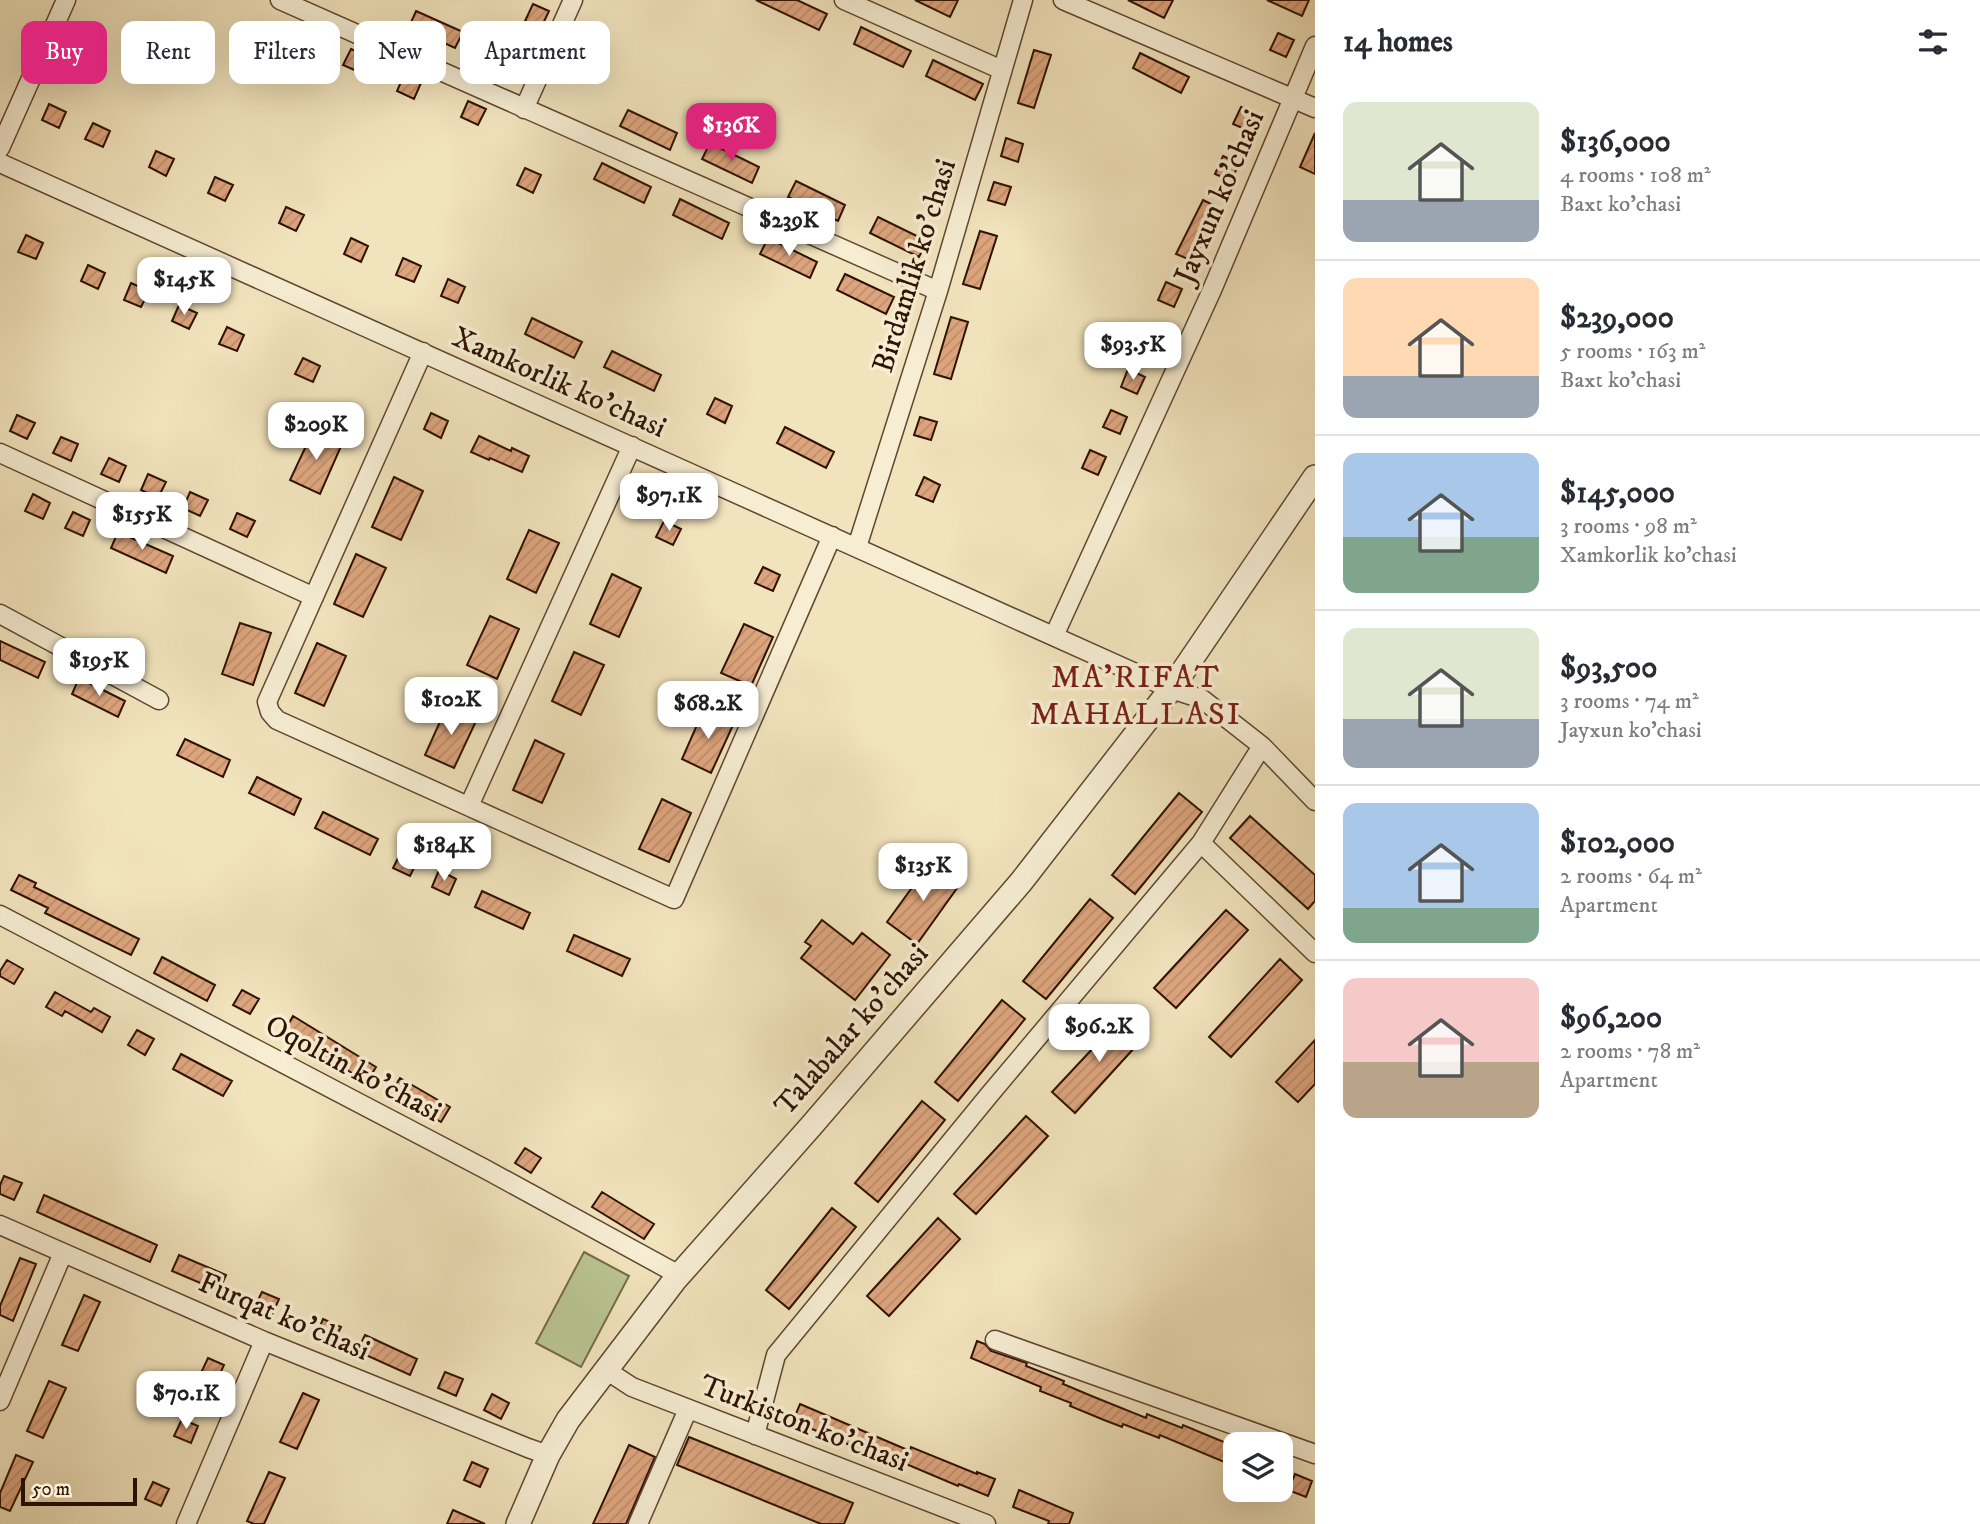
<!DOCTYPE html>
<html lang="en">
<head>
<meta charset="utf-8">
<style>
  body { margin:0; font-family:"IM FELL DW Pica",serif; background:#f7f7f7; color:#2b2b33; height:100vh; display:flex; flex-direction:column; font-size:26px; white-space:nowrap }
  * { box-sizing:border-box; margin:0 }
  p { font-size:23px; color:#7c7c81 }
  .icon { flex:none; width:38px; height:38px; fill:none; stroke:currentColor; stroke-width:2; stroke-linecap:round; stroke-linejoin:round }
  .map { position:relative; flex:1; overflow:hidden }
  .side { display:flex; flex-direction:column; background:#fff; width:665px }
  .side>* { flex:none }
  .hud { position:absolute; left:21px; top:21px; width:665px; height:63px; display:flex; gap:14px }
  .controls { position:absolute; left:1223px; top:1432px; display:grid; gap:14px }
  .controls a { display:grid; place-items:center; width:70px; height:70px; border-radius:14px; background:#fff; box-shadow:0 7px 28px #0002; font-size:35px }
  .scale { position:absolute; left:21px; bottom:18px; width:116px; box-sizing:border-box; padding-left:7px; border:4px solid #301202; border-top:0; font-size:19px; line-height:24px; white-space:nowrap; color:#301202; -webkit-text-stroke:5px #f6edd3; paint-order:stroke }
  .price { position:absolute; translate:-50% -60px; padding:0 16px; border-radius:14px; background:#fff; color:#222; font-size:23px; line-height:46px; filter:drop-shadow(0 2px 4px #0008) }
  .price::after { content:''; position:absolute; left:50%; top:42px; width:21px; height:16px; margin-left:-10px; background:inherit; clip-path:polygon(0 0,100% 0,50% 100%) }
  .price.current { background:#db2777; color:#fff }
  ul { padding:0; list-style:none }
  li { display:flex; align-items:center; gap:21px; height:175px; padding:0 28px }
  li+li { border-top:2px solid #e1e1e2 }
  li span { display:grid; place-items:center; flex:none; width:196px; height:140px; border-radius:14px; color:#555 }
  li>.icon { margin-inline-start:auto }
  span .icon { width:84px; height:84px; fill:#fffc; stroke-width:1 }
  li b { font-size:30px }
  h2 { display:flex; justify-content:space-between; align-items:center; height:84px; padding:0 28px; font-size:30px }
  .pill { padding:0 24px; border-radius:14px; background:#fff; box-shadow:0 7px 28px #0002; font-size:24px; line-height:63px }
  .pill.current { background:#db2777; color:#fff }
  main { display:flex; flex:1; min-height:0 }
  .map>svg:first-child { display:block }
</style>
</head>
<body>
<main>
<div class="map">
<svg width="1315" height="1524" viewBox="0 0 1315 1524">
  <defs>
    <pattern id="building-hatch" width="6" height="6" patternUnits="userSpaceOnUse" patternTransform="scale(1.75)"><rect width="6" height="6" fill="#dda57e"/><path d="M-1 1l2-2M0 6l6-6M5 7l2-2" fill="none" stroke="#be8d6b"/></pattern>
  </defs>
  <rect width="100%" height="100%" fill="#f1e3bc"/>
  <filter id="stains"><feTurbulence type="fractalNoise" baseFrequency=".00286" numOctaves="4"/><feColorMatrix values="0 0 0 0 .2 0 0 0 0 .09 0 0 0 0 .02 0 0 0 .5 -.17"/></filter>
  <radialGradient id="worn" r=".72"><stop offset=".6" stop-color="#630" stop-opacity="0"/><stop offset="1" stop-color="#630" stop-opacity=".3"/></radialGradient>
  <!-- park -->
  <path fill="#b9c492" stroke="#746b4a" stroke-width="2" d="M584,1252l45,24 -48,91 -45,-24z"/>
  <!-- building -->
  <path fill="url(#building-hatch)" stroke="#301202" stroke-width="2" d="M756,0h41l30,14 -8,16z
    M915,0h43l-8,17z
    M1128,0h45l-9,18z
    M1267,0h42l-7,16z
    M533,4l16,7 -8,17 -16,-7z
    M416,11l47,21 -8,16 -46,-21z
    M287,22l17,8 -7,16 -18,-8z
    M861,27l50,24 -8,16 -49,-23z
    M1278,33l16,7 -8,17 -16,-7z
    M351,49l17,8 -7,16 -18,-8z
    M1034,50l17,5 -17,53 -16,-5z
    M1140,53l49,24 -8,16 -48,-25z
    M574,56l16,7 -8,18 -16,-7z
    M933,60l50,24 -8,16 -49,-24z
    M404,75l17,8 -7,16 -17,-8z
    M468,101l18,8 -8,16 -17,-8z
    M49,104l17,8 -7,16 -17,-8z
    M1241,107l16,7 -8,17 -16,-7z
    M628,110l49,23 -7,17 -50,-24z
    M93,123l17,8 -7,16 -18,-8z
    M1315,133v41l-15,-7z
    M1006,138l17,6 -5,18 -17,-6z
    M710,143l49,24 -7,16 -50,-24z
    M156,151l18,8 -8,17 -17,-9z
    M1223,156l16,8 -8,17 -16,-7z
    M602,163l49,24 -7,16 -50,-24z
    M525,168l16,7 -8,18 -16,-8z
    M215,177l18,8 -8,16 -17,-8z
    M796,181l49,24 -7,16 -50,-24z
    M994,182l17,5 -6,18 -17,-5z
    M680,199l49,24 -7,16 -49,-24z
    M1203,200l16,8 -26,53 -17,-7z
    M286,207l18,8 -8,16 -17,-8z
    M878,217l49,24 -8,16 -49,-24z
    M980,231l17,5 -17,53 -17,-5z
    M26,235l17,8 -7,16 -18,-7z
    M351,238l17,8 -7,16 -17,-8z
    M768,238l49,24 -7,16 -50,-24z
    M403,258l18,8 -7,16 -18,-7z
    M88,265l17,8 -7,16 -17,-8z
    M845,274l49,23 -8,17 -49,-24z
    M448,279l17,8 -7,16 -17,-7z
    M1166,282l16,7 -8,18 -16,-7z
    M131,283l18,8 -8,16 -17,-7z
    M179,305l18,8 -8,16 -17,-8z
    M951,317l17,5 -17,57 -17,-5z
    M532,318l50,24 -8,16 -49,-24z
    M227,327l17,8 -7,16 -18,-7z
    M1146,328l16,8 -8,17 -16,-7z
    M612,351l49,24 -7,16 -50,-24z
    M303,358l17,8 -7,16 -18,-8z
    M1128,369l17,8 -8,17 -16,-7z
    M715,398l17,8 -7,17 -18,-9z
    M1111,410l16,7 -7,17 -17,-7z
    M431,413l17,8 -7,17 -17,-9z
    M17,415l18,8 -8,16 -17,-8z
    M920,417l17,5 -6,18 -17,-5z
    M785,427l49,25 -8,16 -49,-25z
    M313,431l29,13 -22,50 -30,-14z
    M479,436l32,15 1,-3 17,8 -7,16 -32,-14 -1,2 -18,-8z
    M61,437l17,7 -7,17 -18,-8z
    M1090,450l16,7 -8,18 -16,-7z
    M109,458l17,8 -7,16 -18,-8z
    M148,474l18,8 -8,16 -17,-8z
    M394,477l29,14 -22,49 -29,-13z
    M924,477l16,8 -7,17 -17,-7z
    M190,492l18,8 -8,16 -17,-8z
    M33,494l17,9 -7,16 -18,-8z
    M73,512l17,8 -7,16 -18,-8z
    M237,513l18,8 -8,16 -17,-8z
    M664,521l17,8 -8,16 -17,-8z
    M529,530l30,13 -23,50 -29,-14z
    M118,532l55,24 -7,17 -55,-25z
    M356,554l30,14 -23,49 -29,-13z
    M763,567l17,8 -7,16 -18,-8z
    M612,574l29,14 -22,49 -29,-13z
    M490,616l29,13 -22,50 -30,-14z
    M240,623l31,10 -18,52 -31,-11z
    M744,624l29,13 -22,49 -30,-13z
    M0,641l45,21 -7,16 -38,-18z
    M317,643l29,13 -22,50 -29,-13z
    M574,652l30,13 -23,50 -29,-14z
    M79,678l46,23 -7,16 -46,-23z
    M447,706l30,13 -23,49 -29,-13z
    M704,709l30,14 -23,50 -29,-14z
    M185,739l45,21 -7,17 -46,-22z
    M535,740l29,14 -22,49 -29,-13z
    M257,777l44,22 -7,16 -45,-22z
    M1179,793l23,19 -67,82 -23,-19z
    M662,799l29,14 -22,49 -30,-13z
    M323,812l55,27 -8,16 -55,-27z
    M1250,816l65,59v26l-7,8 -78,-71z
    M401,852l17,8 -8,16 -17,-8z
    M930,863l30,21 -43,60 -30,-22z
    M439,870l17,9 -7,16 -17,-8z
    M19,875l17,8 -2,4 105,52 -8,16 -86,-42 3,-5 -37,-18z
    M482,891l48,22 -7,16 -48,-22z
    M1090,899l23,19 -67,81 -23,-18z
    M1226,910l22,20 -72,78 -22,-20z
    M822,920l31,24 9,-11 28,22 -35,45 -54,-42 10,-12 -6,-4z
    M574,935l56,24 -8,17 -55,-25z
    M162,957l53,28 -8,16 -53,-28z
    M1280,959l22,21 -71,77 -22,-20z
    M7,960l16,9 -9,15 -14,-8v-5z
    M242,990l17,9 -9,15 -17,-9z
    M55,992l36,20 3,-4 16,9 -8,15 -37,-21 -3,5 -16,-9z
    M1002,1000l23,19 -67,82 -23,-19z
    M1124,1015l22,20 -71,78 -23,-21z
    M293,1016l83,51 -9,15 -83,-50z
    M137,1030l17,9 -9,16 -17,-10z
    M1315,1040v44l-17,18 -22,-20z
    M181,1054l51,27 -9,15 -50,-27z
    M400,1078l50,29 -9,15 -50,-29z
    M922,1101l23,19 -67,82 -23,-19z
    M1026,1116l22,20 -72,78 -22,-20z
    M525,1148l16,10 -10,15 -16,-10z
    M4,1176l18,7 -8,17 -14,-6v-9z
    M602,1192l52,32 -10,15 -52,-32z
    M44,1195l113,50 -7,17 -113,-50z
    M832,1208l24,19 -67,82 -23,-19z
    M938,1218l22,21 -71,77 -22,-20z
    M179,1255l47,20 -7,16 -47,-20z
    M20,1258l16,6 -23,57 -13,-6v-9z
    M262,1292l17,7 -7,16 -18,-7z
    M84,1295l16,7 -22,49 -16,-6z
    M323,1319l18,8 -8,16 -17,-7z
    M365,1335l52,24 -7,16 -53,-24z
    M977,1341l8,3 6,7 36,12 -1,3 38,15 -1,3 31,13 52,21 1,-4 35,14 1,-3 53,22 -7,17 -69,-29 -1,3 -36,-14 -1,3 -18,-7 -34,-14 1,-3 -31,-12 1,-4 -70,-29z
    M208,1358l16,7 -8,17 -16,-7z
    M445,1372l18,7 -7,17 -18,-8z
    M49,1381l17,7 -23,50 -16,-7z
    M303,1393l16,7 -22,49 -17,-7z
    M492,1394l17,9 -8,16 -17,-9z
    M800,1404l110,47 1,-4 66,27v-2l18,7 -7,17 -29,-12 -1,2 -73,-31 -2,4 -90,-38z
    M182,1419l16,7 -7,17 -17,-7z
    M689,1437l164,66 -9,21h-23l-144,-59z
    M629,1445l26,12 -29,67h-33z
    M16,1455l17,7 -23,49 -10,-4v-14z
    M472,1462l16,7 -8,18 -16,-7z
    M269,1472l16,6 -21,46h-10l-7,-3z
    M1295,1474l17,7 -6,16 -18,-7z
    M153,1482l16,7 -8,17 -16,-7z
    M1019,1490l54,23 -4,11h-21l1,-3 -36,-14z
    M453,1510l32,14h-38z"/>
  <g fill="none" stroke-linecap="round" stroke-linejoin="round">
    <defs>
      <path id="minor" d="M280,0l658,291
        M844,0l158,70
        M1063,0l252,108
        M524,109l49,-109
        M0,148l66,-148
        M0,163l1171,526 31,10 60,47 53,55
        M423,352l-156,350 3,10 7,8 397,179 158,-363
        M0,453l314,144
        M857,547l81,-256 85,-291
        M0,614l159,86
        M1054,636l158,-346 103,-244
        M469,806l163,-360
        M1201,843l114,110
        M0,915l485,254 194,106
        M0,1225l264,116 264,107 20,7
        M995,1340l320,114
        M606,1370l26,17 354,137
        M0,1401l63,-148
        M755,1435l21,-80 214,-261 211,-251 61,-97
        M186,1524l78,-183
        M638,1524l50,-115"/>
      <path id="tertiary" d="M518,1524l30,-69 20,-35 106,-139 138,-156 209,-243 150,-193 144,-212"/>
    </defs>
    <!-- minor casing -->
    <use href="#minor" stroke="#604630" stroke-width="21"/>
    <!-- tertiary casing -->
    <use href="#tertiary" stroke="#604630" stroke-width="26"/>
    <!-- minor -->
    <use href="#minor" stroke="#f6edd3" stroke-width="18"/>
    <!-- tertiary -->
    <use href="#tertiary" stroke="#f6edd3" stroke-width="23"/>
  </g>
  <g text-anchor="middle" dominant-baseline="central" stroke-width="7" stroke-linejoin="round" paint-order="stroke">
    <!-- street labels -->
    <g font-size="30" fill="#301202" stroke="#f6edd3">
      <text transform="translate(1220 197) rotate(-67)">Jayxun ko'chasi</text>
      <text transform="translate(915 266) rotate(-73)">Birdamlik ko'chasi</text>
      <text transform="translate(559 383) rotate(24)">Xamkorlik ko'chasi</text>
      <text transform="translate(852 1030) rotate(-49)">Talabalar ko'chasi</text>
      <text transform="translate(353 1069) rotate(28)">Oqoltin ko'chasi</text>
      <text transform="translate(284 1317) rotate(23)">Furqat ko'chasi</text>
      <text transform="translate(804 1424) rotate(21)">Turkiston ko'chasi</text>
    </g>
    <!-- neighbourhood labels -->
    <g font-size="32" letter-spacing="2" fill="#7a1f14" stroke="#f6edd3">
      <text x="1136" y="678">MA'RIFAT<tspan x="1136" dy="37">MAHALLASI</tspan></text>
    </g>
  </g>
  <rect width="100%" height="100%" filter="url(#stains)"/>
  <rect width="100%" height="100%" fill="url(#worn)"/>
</svg>
<div class="controls">
<a><svg class="icon" aria-label="layers" viewBox="0 0 24 24"><path d="M12 4l9 5-9 5-9-5zM3 14l9 5 9-5"/></svg></a>
</div>
<div class="scale">50 m</div>
<b class="price current" style="left:731px;top:163px">$136K</b>
<b class="price" style="left:789px;top:258px">$239K</b>
<b class="price" style="left:184px;top:317px">$145K</b>
<b class="price" style="left:1133px;top:382px">$93.5K</b>
<b class="price" style="left:316px;top:462px">$209K</b>
<b class="price" style="left:669px;top:533px">$97.1K</b>
<b class="price" style="left:142px;top:552px">$155K</b>
<b class="price" style="left:99px;top:698px">$195K</b>
<b class="price" style="left:451px;top:737px">$102K</b>
<b class="price" style="left:708px;top:741px">$68.2K</b>
<b class="price" style="left:444px;top:883px">$184K</b>
<b class="price" style="left:923px;top:903px">$135K</b>
<b class="price" style="left:1099px;top:1064px">$96.2K</b>
<b class="price" style="left:186px;top:1431px">$70.1K</b>
<div class="hud">
<a class="pill current">Buy</a>
<a class="pill">Rent</a>
<a class="pill">Filters</a>
<a class="pill">New</a>
<a class="pill">Apartment</a>
</div>
</div>
<section class="side">
<h2>14 homes<svg class="icon" aria-label="filters" viewBox="0 0 24 24"><path d="M4 7h16M4 17h16"/><circle cx="9" cy="7" r="2"/><circle cx="15" cy="17" r="2"/></svg></h2>
<ul>
<li><span style="background:linear-gradient(#dfe7d0 70%,#9aa5b1 0)"><svg class="icon" aria-label="home" viewBox="0 0 24 24"><path d="M3 11l9-7 9 7M6 9v11h12V9"/></svg></span><div><b>$136,000</b><p>4 rooms · 108 m²</p><p>Baxt ko'chasi</p></div></li>
<li><span style="background:linear-gradient(#ffd9b3 70%,#9aa5b1 0)"><svg class="icon" aria-label="home" viewBox="0 0 24 24"><path d="M3 11l9-7 9 7M6 9v11h12V9"/></svg></span><div><b>$239,000</b><p>5 rooms · 163 m²</p><p>Baxt ko'chasi</p></div></li>
<li><span style="background:linear-gradient(#a9c7e8 60%,#7fa58c 0)"><svg class="icon" aria-label="home" viewBox="0 0 24 24"><path d="M3 11l9-7 9 7M6 9v11h12V9"/></svg></span><div><b>$145,000</b><p>3 rooms · 98 m²</p><p>Xamkorlik ko'chasi</p></div></li>
<li><span style="background:linear-gradient(#dfe7d0 65%,#9aa5b1 0)"><svg class="icon" aria-label="home" viewBox="0 0 24 24"><path d="M3 11l9-7 9 7M6 9v11h12V9"/></svg></span><div><b>$93,500</b><p>3 rooms · 74 m²</p><p>Jayxun ko'chasi</p></div></li>
<li><span style="background:linear-gradient(#a9c7e8 75%,#7fa58c 0)"><svg class="icon" aria-label="home" viewBox="0 0 24 24"><path d="M3 11l9-7 9 7M6 9v11h12V9"/></svg></span><div><b>$102,000</b><p>2 rooms · 64 m²</p><p>Apartment</p></div></li>
<li><span style="background:linear-gradient(#f6c9c9 60%,#b9a48a 0)"><svg class="icon" aria-label="home" viewBox="0 0 24 24"><path d="M3 11l9-7 9 7M6 9v11h12V9"/></svg></span><div><b>$96,200</b><p>2 rooms · 78 m²</p><p>Apartment</p></div></li>
</ul>
</section>
</main>
</body>
</html>
